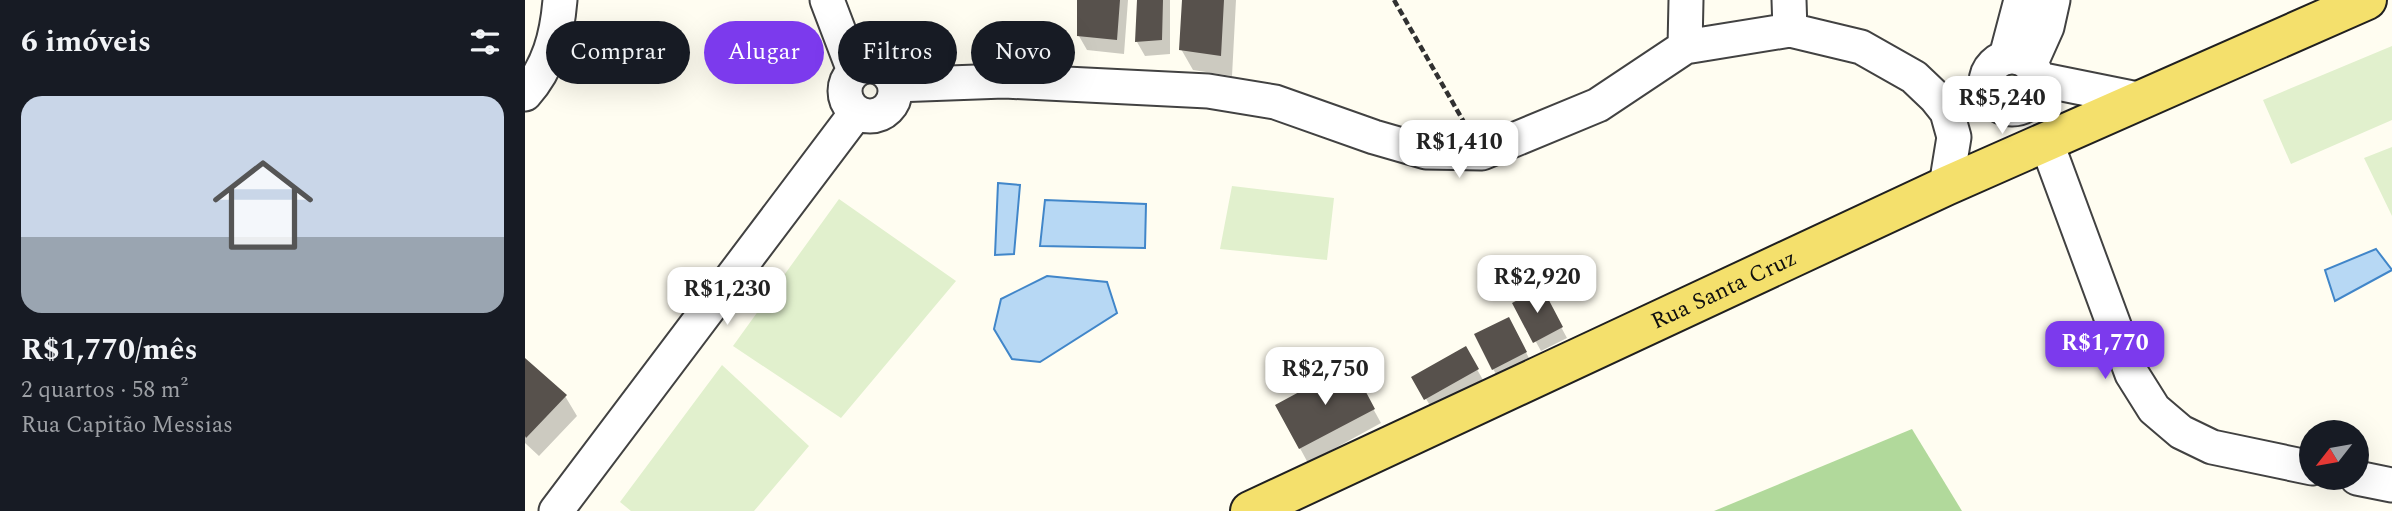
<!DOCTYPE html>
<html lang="pt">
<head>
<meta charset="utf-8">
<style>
  body { margin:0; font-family:Spectral,serif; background:#242831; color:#f1f3f6; height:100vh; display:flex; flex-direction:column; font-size:26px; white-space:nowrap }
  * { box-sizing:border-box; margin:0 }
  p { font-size:23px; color:#9ea1a6 }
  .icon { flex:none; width:38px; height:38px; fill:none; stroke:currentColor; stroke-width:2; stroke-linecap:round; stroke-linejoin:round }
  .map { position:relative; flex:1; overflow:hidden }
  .sheet { display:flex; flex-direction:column; background:#171b24; width:525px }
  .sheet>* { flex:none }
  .guide { position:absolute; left:21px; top:21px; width:665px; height:63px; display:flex; gap:14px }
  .needle { width:46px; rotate:239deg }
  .buttons { position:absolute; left:1774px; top:420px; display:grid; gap:14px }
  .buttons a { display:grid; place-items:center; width:70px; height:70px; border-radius:50%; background:#171b24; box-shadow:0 7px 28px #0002; font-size:35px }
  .price { position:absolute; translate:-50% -60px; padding:0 16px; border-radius:14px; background:#fff; color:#222; font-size:23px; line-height:46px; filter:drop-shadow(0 2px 4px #0008) }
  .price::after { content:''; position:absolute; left:50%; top:42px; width:21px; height:16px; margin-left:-10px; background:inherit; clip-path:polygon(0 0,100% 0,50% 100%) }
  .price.active { background:#7c3aed; color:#fff }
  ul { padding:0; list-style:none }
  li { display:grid; align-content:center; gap:14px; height:371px; padding:0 21px }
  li+li { border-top:2px solid #363941 }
  li span { display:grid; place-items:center; height:217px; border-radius:21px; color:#555 }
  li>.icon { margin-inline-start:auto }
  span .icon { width:126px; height:126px; fill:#fffc; stroke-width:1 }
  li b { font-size:30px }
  h2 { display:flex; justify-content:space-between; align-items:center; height:84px; padding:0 21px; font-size:30px }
  .pill { padding:0 24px; border-radius:32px; background:#171b24; box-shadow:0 7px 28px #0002; font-size:24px; line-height:63px }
  .pill.active { background:#7c3aed; color:#fff }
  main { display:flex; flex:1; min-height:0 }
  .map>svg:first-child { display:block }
</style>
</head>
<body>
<main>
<section class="sheet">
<h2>6 imóveis<svg class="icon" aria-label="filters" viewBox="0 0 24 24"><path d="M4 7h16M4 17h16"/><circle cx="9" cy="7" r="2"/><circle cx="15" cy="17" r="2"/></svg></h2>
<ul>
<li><span style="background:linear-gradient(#c9d6e8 65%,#9aa5b1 0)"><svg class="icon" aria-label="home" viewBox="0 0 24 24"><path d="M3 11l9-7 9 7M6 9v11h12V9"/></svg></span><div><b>R$1,770/mês</b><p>2 quartos · 58 m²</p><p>Rua Capitão Messias</p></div></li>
</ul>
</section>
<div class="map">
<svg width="1867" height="511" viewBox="0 0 1867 511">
  <rect width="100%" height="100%" fill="#fffdf1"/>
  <!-- green -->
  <path fill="#cfe8bb" d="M1495,63l10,30 -10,9 -13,1 -14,-11 -2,-13 10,-15z"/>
  <!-- forest -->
  <path fill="#b1d99b" d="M1387,429l50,82h-248z"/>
  <!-- pitch -->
  <path fill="#e1f0cd" d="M1867,46v74l-101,44 -28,-64z
    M1867,147v69l-28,-58z
    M707,186l102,12 -7,62 -107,-11z
    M314,199l117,82 -115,137 -108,-72z
    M197,365l87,81 -55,65h-123l-11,-9z"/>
  <!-- water -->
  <path fill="#b7d8f4" stroke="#4186c9" stroke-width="2" d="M473,183l22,2 -6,69 -19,1z
    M520,200l101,4 -1,44 -105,-2z
    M1851,249l16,21 -57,31 -10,-31z
    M522,276l60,6 10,31 -77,49 -28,-3 -18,-30 7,-30z"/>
  <!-- shadow -->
  <path fill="#0003" d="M553,0h50l-4,54 -37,-4 -8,-14z
    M614,0h31v54l-25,2 -8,-14z
    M659,0h52l-4,76 -39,-6 -12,-21z
    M1016,290l26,48 -26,13 -26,-47z
    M989,329l17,33 -32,17 -6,-10z
    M940,348l18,32 -51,29 -18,-31z
    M0,361l40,35 12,20 -38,40 -14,-13z
    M825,367l31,56 -73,40 -31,-57z"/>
  <!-- building -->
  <path fill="#57514c" d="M552,0h43l-3,40 -40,-4z
    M612,0h26l-1,40 -27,2z
    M657,0h42l-3,56 -42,-6z
    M1017,287l21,40 -30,16 -21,-40z
    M984,317l18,35 -35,18 -18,-36z
    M941,346l13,23 -55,31 -13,-23z
    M0,358l42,37 -41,43 -1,-2z
    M826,364l24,45 -76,40 -24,-44z"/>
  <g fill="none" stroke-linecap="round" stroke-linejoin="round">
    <defs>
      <path id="street" d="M302,0l27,71
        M1264,0l1,30
        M1160,47l1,-47
        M1461 83a26 26 0 1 1 52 0a26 26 0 1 1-52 0Z
        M1481,57l15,-57
        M1505,65l17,-38 6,-27
        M320 91a25 25 0 1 1 50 0a25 25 0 1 1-50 0Z
        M1513,79l104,21
        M370,85l109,-4 204,10 67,11 99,35 52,15 56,1 116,-48 87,-58 105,-17 71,17 53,30 21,20 12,15 7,25 -8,49
        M0,94c24,-27 32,-58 35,-94
        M1522,144l85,230 22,35 27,23 31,15 100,21
        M1832,478l35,7
        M31,511l300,-398"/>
      <g id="primary">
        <path id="s1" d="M725,511l696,-325 421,-186"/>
      </g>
    </defs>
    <!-- street casing -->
    <use href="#street" stroke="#424242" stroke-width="37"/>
    <!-- primary casing -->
    <use href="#primary" stroke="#202020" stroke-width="42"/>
    <!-- path -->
    <path stroke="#313131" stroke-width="4.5" stroke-dasharray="7 3.5" stroke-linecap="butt" d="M869,0l71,124"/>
    <!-- street -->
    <use href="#street" stroke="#fff" stroke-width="33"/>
    <!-- primary -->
    <use href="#primary" stroke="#f4e06c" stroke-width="38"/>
  </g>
  <g text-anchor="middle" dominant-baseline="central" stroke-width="7" stroke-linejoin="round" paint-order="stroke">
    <!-- street labels -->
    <g font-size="23" fill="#0f0f0f" stroke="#fff">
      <text stroke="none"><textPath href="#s1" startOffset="523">Rua Santa Cruz</textPath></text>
    </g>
  </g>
</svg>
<div class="buttons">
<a><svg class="needle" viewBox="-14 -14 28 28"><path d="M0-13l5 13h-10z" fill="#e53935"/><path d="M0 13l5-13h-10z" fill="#9ea1a6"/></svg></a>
</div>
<b class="price" style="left:1477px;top:136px">R$5,240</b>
<b class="price" style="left:934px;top:180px">R$1,410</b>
<b class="price" style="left:1012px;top:315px">R$2,920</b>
<b class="price" style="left:202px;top:327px">R$1,230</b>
<b class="price active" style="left:1580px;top:381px">R$1,770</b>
<b class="price" style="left:800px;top:407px">R$2,750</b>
<div class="guide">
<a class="pill">Comprar</a>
<a class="pill active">Alugar</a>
<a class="pill">Filtros</a>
<a class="pill">Novo</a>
</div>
</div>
</main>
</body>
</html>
